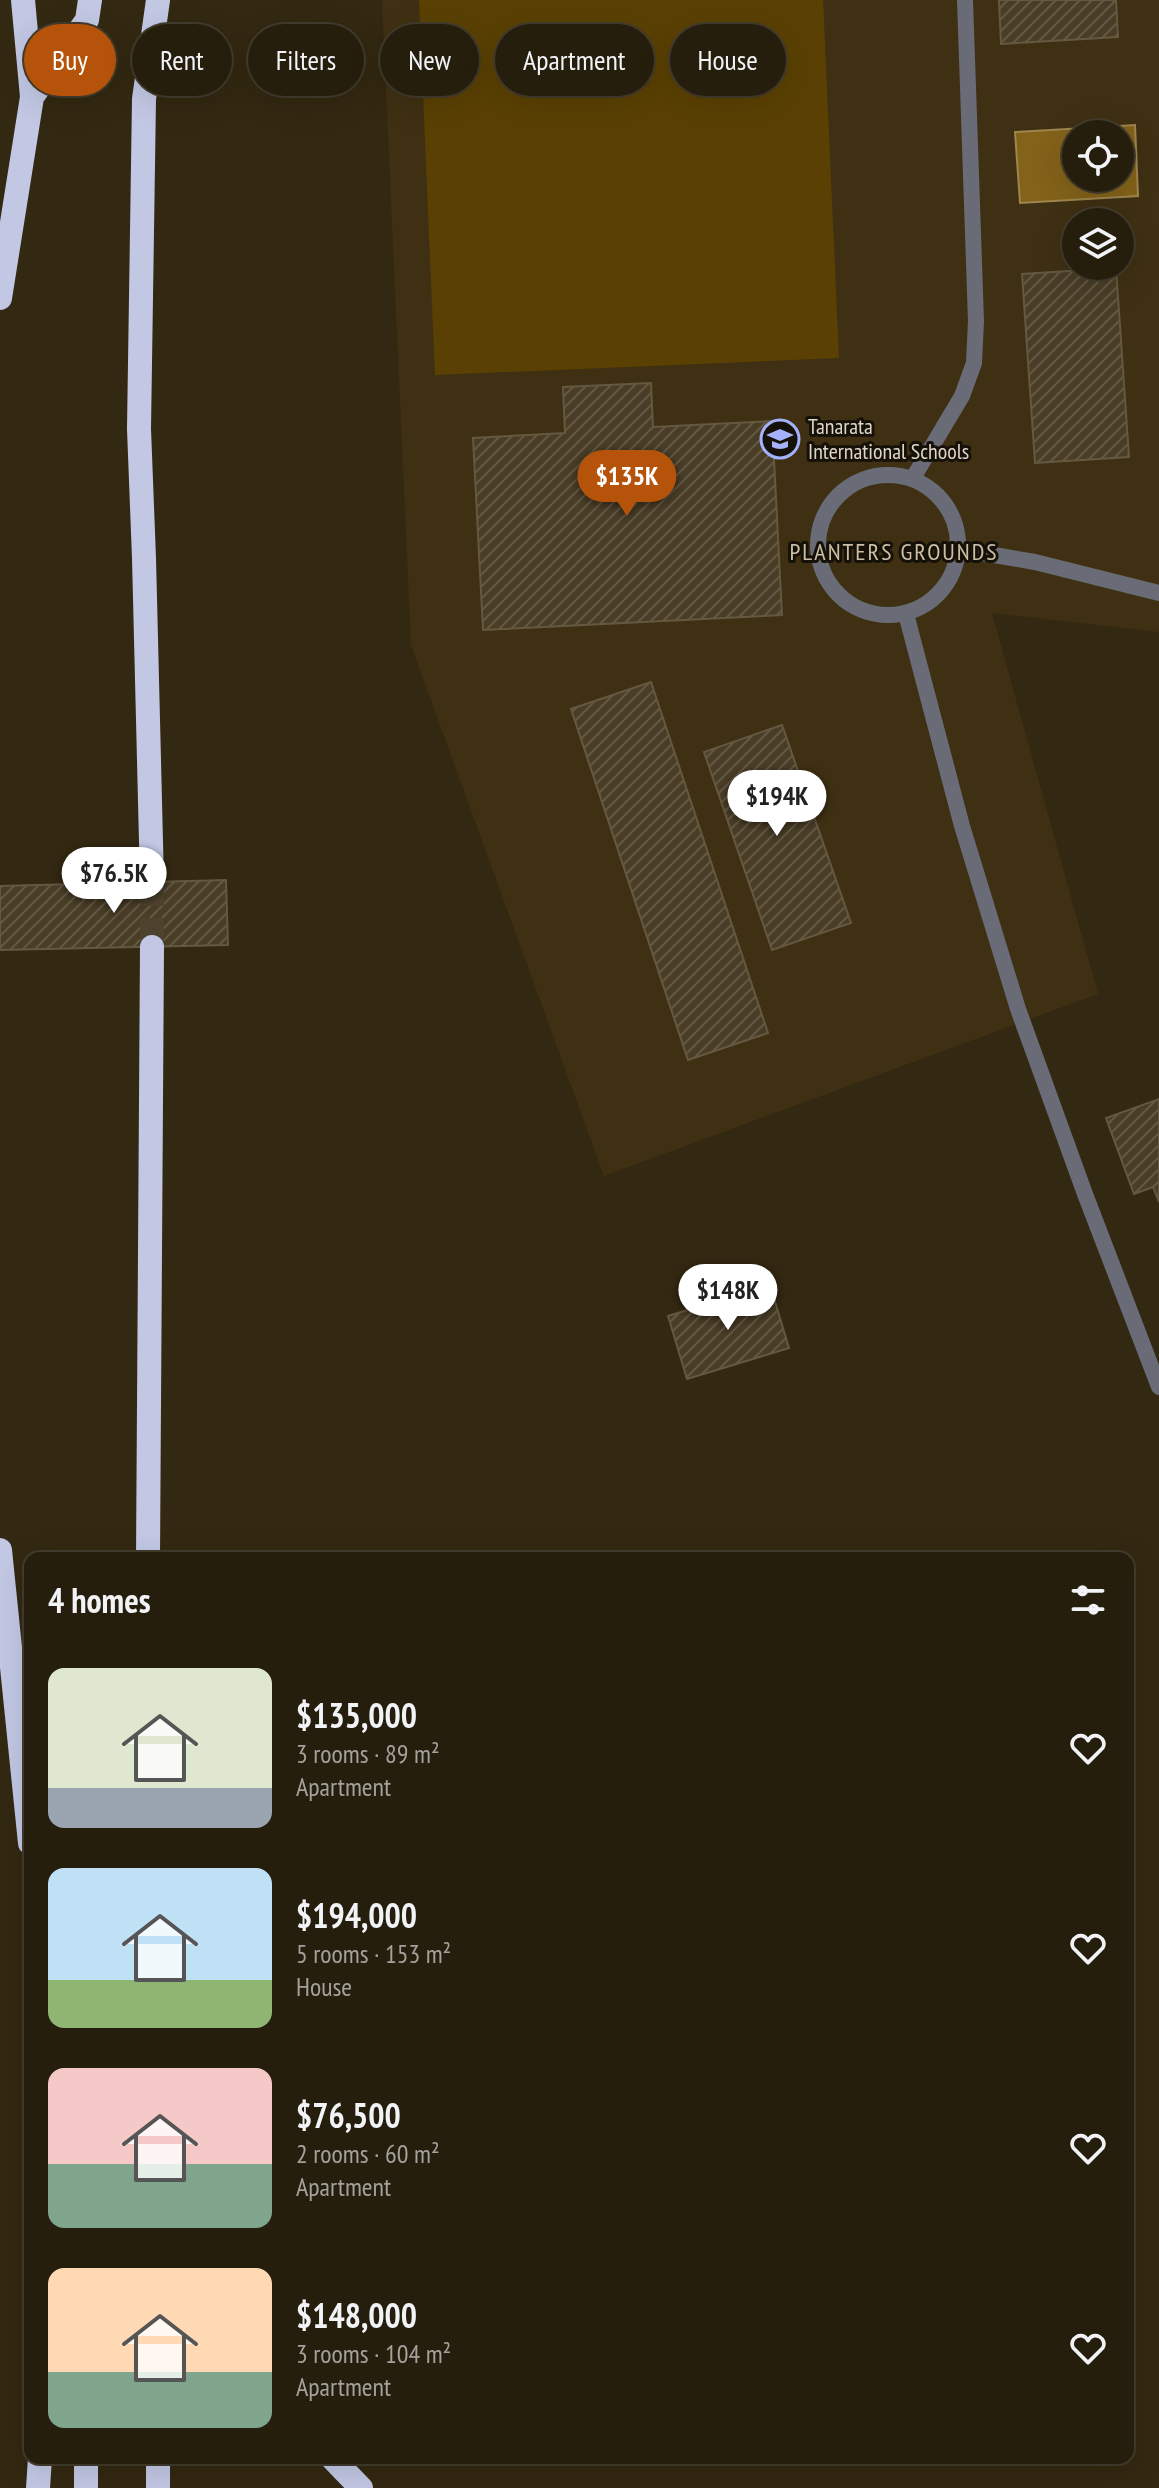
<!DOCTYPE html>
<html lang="en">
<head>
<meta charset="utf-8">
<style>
  body { margin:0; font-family:"PT Sans Narrow",sans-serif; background:#322b1b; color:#f1f3f6; height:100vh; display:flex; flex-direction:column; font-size:30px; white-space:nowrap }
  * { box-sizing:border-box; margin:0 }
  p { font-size:26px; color:#a4a29d }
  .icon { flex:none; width:44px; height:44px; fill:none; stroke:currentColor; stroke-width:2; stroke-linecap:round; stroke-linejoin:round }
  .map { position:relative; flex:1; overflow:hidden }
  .panel { position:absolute; left:24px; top:1552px; width:1110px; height:912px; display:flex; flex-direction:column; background:#261e0d; border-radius:16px; box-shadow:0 8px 32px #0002,0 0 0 2px #423c2e }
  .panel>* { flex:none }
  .hud { position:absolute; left:24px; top:24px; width:1112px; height:72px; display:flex; gap:16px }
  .buttons { position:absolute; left:1062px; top:120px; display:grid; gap:16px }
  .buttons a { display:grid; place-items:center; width:72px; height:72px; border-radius:50%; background:#261e0d; box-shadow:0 8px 32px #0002,0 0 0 2px #423c2e; font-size:40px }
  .price { position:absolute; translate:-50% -68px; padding:0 18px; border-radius:28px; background:#fff; color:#222; font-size:26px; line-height:52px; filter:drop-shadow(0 2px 4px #0008) }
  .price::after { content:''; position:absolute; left:50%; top:48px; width:24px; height:18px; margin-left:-12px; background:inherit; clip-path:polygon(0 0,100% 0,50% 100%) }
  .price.on { background:#b45309; color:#fff }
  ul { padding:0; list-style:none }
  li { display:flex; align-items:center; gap:24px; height:200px; padding:0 24px }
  li span { display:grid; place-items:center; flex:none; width:224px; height:160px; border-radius:16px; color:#555 }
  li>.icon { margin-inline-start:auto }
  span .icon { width:96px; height:96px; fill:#fffc; stroke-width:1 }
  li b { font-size:34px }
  h2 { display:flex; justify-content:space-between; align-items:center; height:96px; padding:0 24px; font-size:34px }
  .chip { padding:0 28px; border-radius:36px; background:#261e0d; box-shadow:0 8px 32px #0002,0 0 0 2px #423c2e; font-size:28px; line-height:72px }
  .chip.on { background:#b45309; color:#fff }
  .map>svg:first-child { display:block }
</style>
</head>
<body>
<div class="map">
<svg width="1159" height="2488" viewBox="0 0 1159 2488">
  <defs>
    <pattern id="building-hatch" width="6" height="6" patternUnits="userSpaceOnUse" patternTransform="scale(2)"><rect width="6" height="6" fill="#493d26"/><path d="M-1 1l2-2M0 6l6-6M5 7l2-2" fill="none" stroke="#635844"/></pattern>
  </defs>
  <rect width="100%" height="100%" fill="#332811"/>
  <!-- built -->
  <path fill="#3f3013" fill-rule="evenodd" d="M382,0h777v632l-167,-19 106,381 -494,182 -193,-531zM1076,134h44v44h-44zM1076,222h44v44h-44z"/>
  <!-- green -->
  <path fill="#5a4003" d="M419,0h404l16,358 -404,17z"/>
  <!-- water -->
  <path fill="#836219" stroke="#9f854e" stroke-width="2" fill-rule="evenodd" d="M1135,125l3,71 -118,7 -5,-71zM1076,134h44v44h-44z"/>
  <!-- building -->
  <path fill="url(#building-hatch)" stroke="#655841" stroke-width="2" d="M999,0h117l2,37 -117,7z
    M1116,268l13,189 -94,6 -13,-189z
    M651,383l2,44 119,-6 10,194 -299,15 -10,-192 92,-5 -2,-46z
    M651,682l117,351 -80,27 -117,-351z
    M782,725l69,198 -79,27 -68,-198z
    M226,880l2,65 -228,5v-64z
    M1159,1099v103l-6,-15 -19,7 -28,-76z
    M770,1285l19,63 -102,31 -19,-63z"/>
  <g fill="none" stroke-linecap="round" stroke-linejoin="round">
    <!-- highway-tunnel -->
    <path stroke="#4d422d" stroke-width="24" stroke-dasharray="24 12" stroke-linecap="butt" d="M152,882v65"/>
    <!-- lane -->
    <path stroke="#696c77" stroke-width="16" d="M818 545a70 70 0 1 1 140 0a70 70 0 1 1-140 0Z
      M913,478l49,-82 12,-33 2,-42 -11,-321
      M959,549l76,13 124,31
      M906,614l56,212 56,183 67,185 74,193"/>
    <!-- highway -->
    <path stroke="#c2c8e4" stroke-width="24" d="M32,97l55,-77 3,-20
      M0,298l32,-201 -9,-97
      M152,882l-8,-324 -5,-129 5,-330 14,-99
      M0,1550l30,293
      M148,1558l4,-611
      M86,2458v30
      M158,2458v30
      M332,2458l29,30
      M38,2488l2,-30"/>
  </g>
  <!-- icons -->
  <defs>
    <symbol id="school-ring" viewBox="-11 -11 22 22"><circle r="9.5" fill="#161108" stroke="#a4b2fc" stroke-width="1.5"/><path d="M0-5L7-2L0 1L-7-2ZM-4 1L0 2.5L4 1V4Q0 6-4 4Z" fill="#a4b2fc"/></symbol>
  </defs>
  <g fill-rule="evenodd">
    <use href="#school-ring" x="758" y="417" width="44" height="44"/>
  </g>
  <g text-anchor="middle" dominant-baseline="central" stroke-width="6" stroke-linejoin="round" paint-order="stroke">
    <!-- poi labels -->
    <g font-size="22" fill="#dfd7ca" stroke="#161108" text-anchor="start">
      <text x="808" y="426">Tanarata<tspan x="808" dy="25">International Schools</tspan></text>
    </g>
    <!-- neighbourhood labels -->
    <g font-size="24" letter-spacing="2" fill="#ccbea4" stroke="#161108">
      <text x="894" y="551">PLANTERS GROUNDS</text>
    </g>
  </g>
</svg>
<div class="buttons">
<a><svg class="icon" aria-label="locate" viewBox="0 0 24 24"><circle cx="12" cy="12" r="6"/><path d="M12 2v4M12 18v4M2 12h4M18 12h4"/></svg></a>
<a><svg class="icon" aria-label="layers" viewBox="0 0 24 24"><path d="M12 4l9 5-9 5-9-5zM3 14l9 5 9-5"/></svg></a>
</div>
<b class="price on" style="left:627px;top:518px">$135K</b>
<b class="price" style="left:777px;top:838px">$194K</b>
<b class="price" style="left:114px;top:915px">$76.5K</b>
<b class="price" style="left:728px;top:1332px">$148K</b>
<div class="hud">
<a class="chip on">Buy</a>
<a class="chip">Rent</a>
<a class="chip">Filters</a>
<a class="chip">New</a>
<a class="chip">Apartment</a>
<a class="chip">House</a>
</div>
<section class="panel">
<h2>4 homes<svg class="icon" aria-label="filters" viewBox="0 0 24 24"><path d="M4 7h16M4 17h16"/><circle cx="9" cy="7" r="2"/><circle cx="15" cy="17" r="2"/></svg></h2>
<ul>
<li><span style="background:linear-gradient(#dfe7d0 75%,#9aa5b1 0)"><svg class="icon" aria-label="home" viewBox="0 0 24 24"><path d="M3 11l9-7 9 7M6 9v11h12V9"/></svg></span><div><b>$135,000</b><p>3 rooms · 89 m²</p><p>Apartment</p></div><svg class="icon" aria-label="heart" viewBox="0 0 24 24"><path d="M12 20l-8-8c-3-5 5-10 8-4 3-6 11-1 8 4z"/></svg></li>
<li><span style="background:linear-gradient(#bfe0f5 70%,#8fb573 0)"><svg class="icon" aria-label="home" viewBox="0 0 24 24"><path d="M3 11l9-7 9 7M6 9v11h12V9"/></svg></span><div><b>$194,000</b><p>5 rooms · 153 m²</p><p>House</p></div><svg class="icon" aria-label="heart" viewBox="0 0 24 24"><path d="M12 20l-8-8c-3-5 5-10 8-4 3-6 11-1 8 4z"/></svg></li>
<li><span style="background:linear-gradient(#f6c9c9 60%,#7fa58c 0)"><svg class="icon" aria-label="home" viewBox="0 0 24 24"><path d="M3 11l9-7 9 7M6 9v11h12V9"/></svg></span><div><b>$76,500</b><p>2 rooms · 60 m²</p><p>Apartment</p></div><svg class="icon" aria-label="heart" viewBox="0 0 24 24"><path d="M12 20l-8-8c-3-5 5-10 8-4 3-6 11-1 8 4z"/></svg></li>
<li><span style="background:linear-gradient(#ffd9b3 65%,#7fa58c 0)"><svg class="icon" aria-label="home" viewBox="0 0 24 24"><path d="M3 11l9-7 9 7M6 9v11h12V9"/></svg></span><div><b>$148,000</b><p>3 rooms · 104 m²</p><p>Apartment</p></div><svg class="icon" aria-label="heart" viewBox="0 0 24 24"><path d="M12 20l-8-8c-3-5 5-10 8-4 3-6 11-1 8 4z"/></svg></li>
</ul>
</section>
</div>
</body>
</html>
